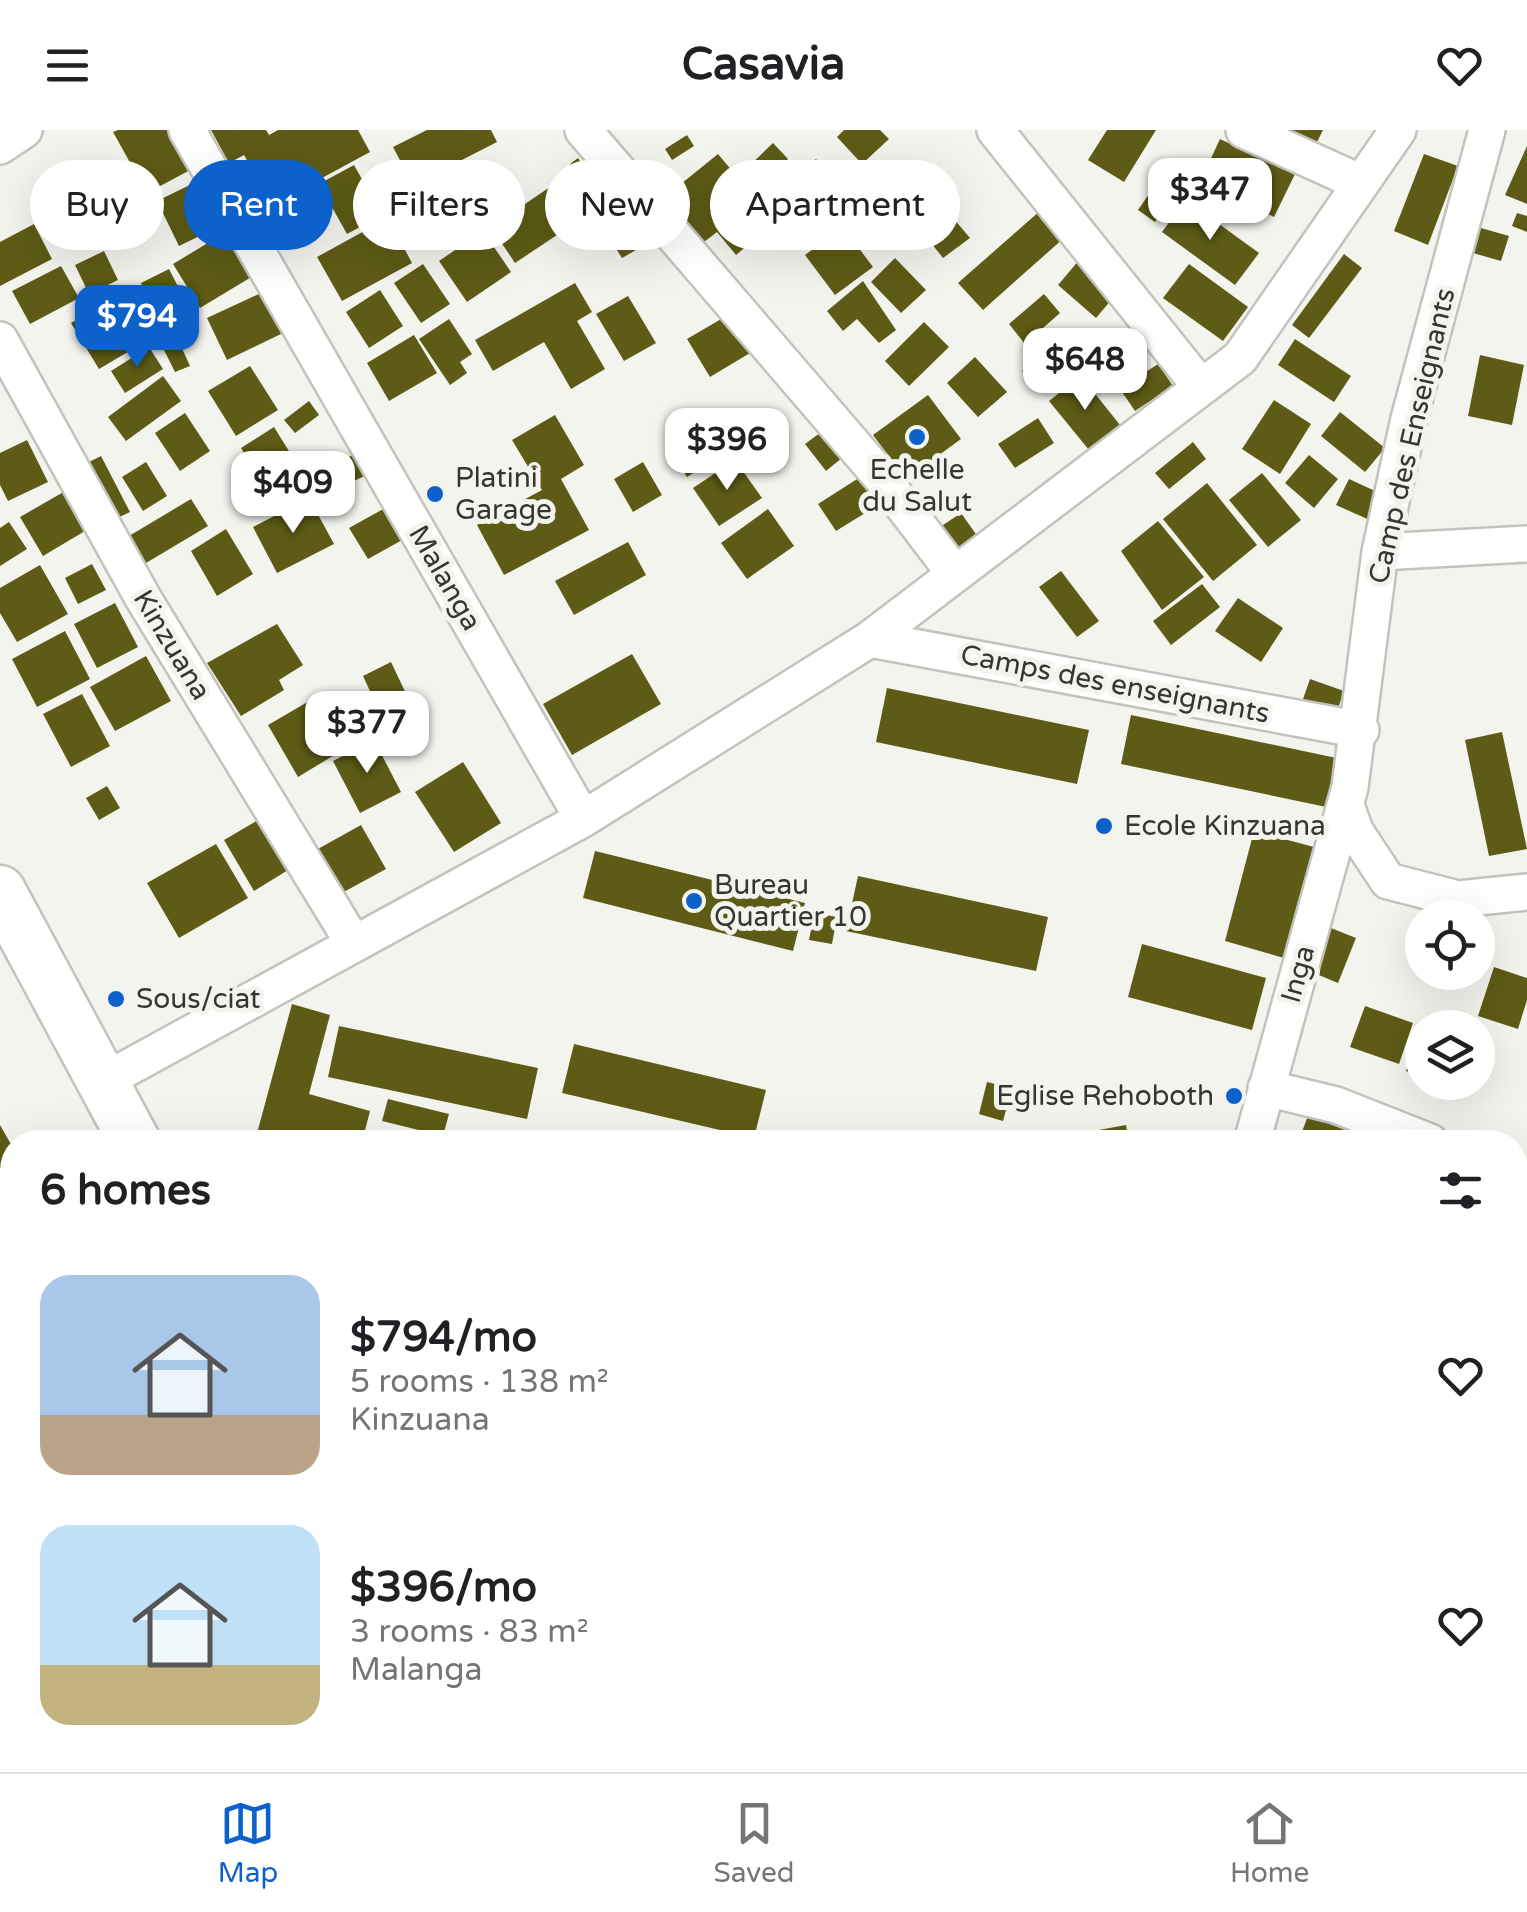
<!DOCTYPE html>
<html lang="en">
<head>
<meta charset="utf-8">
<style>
  body { margin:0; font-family:"Varela Round",sans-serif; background:#f2f2f2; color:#202124; height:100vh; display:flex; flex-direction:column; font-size:38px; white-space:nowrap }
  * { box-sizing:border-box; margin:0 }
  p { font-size:32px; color:#757577 }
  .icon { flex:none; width:55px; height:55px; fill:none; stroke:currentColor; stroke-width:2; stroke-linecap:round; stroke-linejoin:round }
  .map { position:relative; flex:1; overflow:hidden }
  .panel { position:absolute; left:0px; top:1000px; width:1528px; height:642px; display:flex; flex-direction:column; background:#fff; border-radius:40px 40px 0 0; box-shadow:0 10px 40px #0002 }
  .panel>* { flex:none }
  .hud { position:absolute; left:30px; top:30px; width:1000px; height:90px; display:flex; gap:20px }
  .buttons { position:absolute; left:1405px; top:770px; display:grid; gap:20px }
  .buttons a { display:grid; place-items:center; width:90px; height:90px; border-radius:50%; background:#fff; box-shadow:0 10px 40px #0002; font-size:50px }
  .price { position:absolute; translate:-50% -85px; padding:0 22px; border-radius:20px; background:#fff; color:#222; font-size:32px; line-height:65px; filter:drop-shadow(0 2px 5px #0008) }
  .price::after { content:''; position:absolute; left:50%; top:60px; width:30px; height:22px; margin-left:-15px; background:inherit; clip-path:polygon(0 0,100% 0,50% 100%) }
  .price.on { background:#0d61cb; color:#fff }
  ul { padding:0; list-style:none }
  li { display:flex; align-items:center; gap:30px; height:250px; padding:0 40px }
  li span { display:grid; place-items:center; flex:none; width:280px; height:200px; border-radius:30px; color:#555 }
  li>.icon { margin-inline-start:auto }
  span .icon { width:120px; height:120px; fill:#fffc; stroke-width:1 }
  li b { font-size:42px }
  h2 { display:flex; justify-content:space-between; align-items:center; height:120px; padding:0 40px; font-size:42px }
  .chip { padding:0 35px; border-radius:45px; background:#fff; box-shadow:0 10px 40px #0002; font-size:35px; line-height:90px }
  .chip.on { background:#0d61cb; color:#fff }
  header { display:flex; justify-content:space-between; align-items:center; height:130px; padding:0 40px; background:#fff; font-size:45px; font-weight:700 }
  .dock { display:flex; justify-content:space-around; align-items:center; height:140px; border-top:2px solid #e0e0e0; background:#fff; font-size:28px; color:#757577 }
  .dock a { display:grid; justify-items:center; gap:5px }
  .dock .on { color:#0d61cb }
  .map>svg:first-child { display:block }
</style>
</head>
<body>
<header><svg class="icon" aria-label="menu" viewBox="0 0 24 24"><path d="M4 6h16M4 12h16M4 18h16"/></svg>Casavia<svg class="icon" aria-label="heart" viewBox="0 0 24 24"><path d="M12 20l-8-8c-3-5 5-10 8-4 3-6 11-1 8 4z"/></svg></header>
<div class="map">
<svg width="1527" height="1642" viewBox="0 0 1527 1642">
  <rect width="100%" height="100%" fill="#f4f4ef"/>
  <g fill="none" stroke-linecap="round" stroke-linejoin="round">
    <!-- stream -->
    <path stroke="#afad56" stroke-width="11" d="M1515,1342l12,1
      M283,1642l15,-12"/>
  </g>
  <!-- building -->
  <path fill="#5d5b15" d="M118,0h55l21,38 -47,25 -34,-61z
    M211,0h55l3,5 9,-5h80l12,22 -98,53 -28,-50 -15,8z
    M427,0h64l6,12 -84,43 -20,-38z
    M844,0h36l9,9 -27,25 -25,-27z
    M1107,0h49l-32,52 -36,-22z
    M1258,0h65l-13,26z
    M687,5l7,11 -22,14 -7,-11z
    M1220,9l75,35 -21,43 -74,-35z
    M773,13l15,16 -24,23 -16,-15z
    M1527,16v58l-22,-9z
    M718,24l57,68 -39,33 -19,-23 -13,10 -38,-46z
    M1424,24l34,12 -30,79 -34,-14z
    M578,28l14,21 -7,5 -15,-20z
    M816,29l30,36 -40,33 -30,-36z
    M118,33l22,36 -35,20 -21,-36z
    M354,35l28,50 -35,19 -28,-50z
    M1163,44l17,12 -25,36 -17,-12z
    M467,46l26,43 -51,30 -26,-43z
    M909,47l25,28 -24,20 -25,-27z
    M196,52l22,45 -39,19 -22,-45z
    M553,55l25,36 -63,42 -24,-36z
    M1186,70l73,53 -24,32 -73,-53z
    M1041,80l24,27 -82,73 -25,-27z
    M1517,83l10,3v16l-15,-6z
    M388,88l24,45 -70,38 -25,-44z
    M954,89l16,19 -27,20 -15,-19z
    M34,94l18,35 -52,27v-44z
    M1474,96l35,10 -8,25 -35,-10z
    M843,97l30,40 -38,28 -30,-40z
    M483,101l28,41 -44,30 -28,-41z
    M226,102l27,44 -53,32 -27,-44z
    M635,105l8,11 -21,12 -7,-11z
    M104,121l14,29 -29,14 -14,-29z
    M1344,124l18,14 -53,70 -17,-13z
    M895,128l31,32 -25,23 -30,-31z
    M1080,129l38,33 -22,26 -38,-33z
    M423,134l27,40 -29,19 -27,-40z
    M1189,134l59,43 -25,34 -60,-43z
    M61,136l18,32 -49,26 -18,-33z
    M169,139l18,35 -28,14 -18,-35z
    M863,151l33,49 -17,13 -22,-24 -14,12 -16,-20z
    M575,153l17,29 -15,9 28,48 -34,20 -27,-47 -51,29 -18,-31z
    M380,160l23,36 -34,22 -23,-36z
    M263,162l20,41 -56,27 -20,-42z
    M120,164l28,46 -49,29 -28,-46z
    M1044,164l16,19 -35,31 -16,-20z
    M628,166l28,47 -32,18 -28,-47z
    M728,185l22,38 -40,24 -23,-38z
    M449,189l23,35 -12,8 7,11 -17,12 -31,-46z
    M924,192l25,25 -40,39 -24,-25z
    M1065,198l13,14 -42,43 -14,-14z
    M175,203l15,33 -15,6 -16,-32z
    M414,205l23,38 -48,28 -22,-38z
    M1295,209l56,37 -17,26 -56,-37z
    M149,217l14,22 -38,24 -14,-22z
    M1480,225l44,10 -12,60 -44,-9z
    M975,227l32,35 -29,25 -31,-34z
    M1158,234l15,22 -38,25 -15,-22z
    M250,236l28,44 -42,26 -28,-45z
    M163,246l18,25 -55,40 -18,-24z
    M1081,246l39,49 -31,25 -40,-49z
    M928,265l33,44 -55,40 -33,-44z
    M1274,270l37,24 -31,50 -38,-25z
    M309,271l10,14 -24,18 -11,-13z
    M1340,282l45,36 -20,24 -44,-36z
    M185,283l25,38 -30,20 -25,-38z
    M555,285l29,50 -23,14 28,51 -85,45 -27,-50 65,-35 -30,-50z
    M1038,288l16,25 -39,25 -17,-24z
    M713,292l17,27 -43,28 -17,-27z
    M274,297l18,29 -33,21 -18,-29z
    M828,297l20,26 -22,18 -21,-27z
    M27,310l21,42 -40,19 -8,-16v-32z
    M1193,312l13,17 -37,30 -14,-16z
    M362,321l10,22 -30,13 -9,-22z
    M1309,325l29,24 -24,29 -29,-25z
    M101,326l29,56 -19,9 -28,-56z
    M735,330l27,38 -43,28 -26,-38z
    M146,332l21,34 -24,15 -21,-34z
    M643,332l19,33 -29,17 -19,-33z
    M1262,343l39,47 -33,27 -39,-47z
    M865,344l18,28 -47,29 -18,-27z
    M1349,349l37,17 -12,26 -38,-17z
    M1207,353l50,62 -44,36 -50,-62z
    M67,360l23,38 -47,28 -23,-39z
    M309,368l25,46 -57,29 -24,-46z
    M191,369l17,27 -62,37 -17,-27z
    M385,378l19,31 -36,20 -19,-31z
    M768,379l26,37 -47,33 -26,-36z
    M961,383l17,24 -22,15 -16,-25z
    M1158,391l46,56 -42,33 -41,-59z
    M9,392l18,27 -27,17v-38z
    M226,399l27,45 -36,22 -26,-45z
    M628,412l18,33 -72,40 -19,-34z
    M92,434l14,26 -28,14 -13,-26z
    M40,435l28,49 -51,28 -17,-29v-25z
    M1061,441l38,50 -22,16 -38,-50z
    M1202,454l18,23 -49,38 -18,-24z
    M1238,468l45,30 -22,34 -46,-31z
    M115,473l23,44 -41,21 -23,-44z
    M277,494l26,41 -24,15 5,10 -43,26 -34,-53z
    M65,501l25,48 -53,28 -25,-48z
    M632,524l29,50 -89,51 -29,-51z
    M146,526l25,45 -56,30 -25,-44z
    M391,532l20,42 -29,13 -19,-41z
    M1310,549l34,12 -7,20 -34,-12z
    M887,558l202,42 -12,54 -201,-42z
    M82,564l28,52 -39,21 -28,-53z
    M311,570l30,51 -43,26 -30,-52z
    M1131,585l215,45 -10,49 -215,-45z
    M1502,602l25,117 -38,7 -24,-116z
    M374,610l27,52 -41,21 -27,-52z
    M463,632l38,61 -47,29 -39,-60z
    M107,656l13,22 -21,12 -13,-22z
    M263,687l30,50 -39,24 -30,-51z
    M361,695l25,44 -46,25 -24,-44z
    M1254,701l60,16 -30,111 -59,-17z
    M216,714l32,54 -69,40 -32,-55z
    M595,721l210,52 -12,48 -210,-53z
    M858,746l190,41 -12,54 -190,-40z
    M814,783l23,4 -5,27 -23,-4z
    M1326,796l30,12 -18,45 -29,-12z
    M1142,814l124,34 -14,52 -124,-33z
    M1494,837l33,11v22l-9,29 -40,-13z
    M292,874l38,11 -21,79 61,17 -8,31h-85l-21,-5z
    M1365,876l48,17 -14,41 -49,-17z
    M339,896l199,42 -11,51 -199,-42z
    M1419,905l3,1v41l-16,-6z
    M574,914l192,46 -12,48 -192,-45z
    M987,952l25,6 -9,33 -24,-7z
    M388,969l61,15 -6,22 -61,-15z
    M1308,986l48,18 -3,8h-55z
    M0,995l12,21v15l-12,8z
    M1126,995l3,17h-50l-2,-8z
    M498,1000l48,11v1h-50z
    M5,1042l7,13v36l-12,7v-53z
    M12,1105v58l-12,-20v-30z
    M1515,1227l12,4v42l-12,-4z
    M12,1258v49l-12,6v-48z
    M12,1370v47l-12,-18v-21z
    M1515,1396l12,4v37l-12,-4z
    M1515,1436l12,4v41l-8,26 -4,-2z
    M12,1529v24l-12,8v-24z
    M1515,1556l9,3 -8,29h-1z
    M1521,1589l6,2v51l-19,-3 2,-9h5z
    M12,1598v32h39l-19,12h-22l-10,-16v-20z
    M317,1630h82l10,12h-107z
    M1151,1630h79l-3,12h-30z
    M1241,1630h59l-3,12h-59z
    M1305,1630h30l-3,12h-30z
    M1343,1630h70l8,2 -2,10h-78z
    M1472,1630h33l-4,12h-33z"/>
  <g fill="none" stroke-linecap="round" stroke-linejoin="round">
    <defs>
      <path id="street" d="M187,0l396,689
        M583,0l299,348 73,96
        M995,0l206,257
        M1244,0l117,53
        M0,16l24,-16
        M0,210l143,258 211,346
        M1380,422l147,-8
        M870,509l491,91
        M1346,675l9,26 33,50 70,18 69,-7
        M102,952l481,-263 287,-180 370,-281 158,-228
        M1266,958l70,17 94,37
        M1252,1012l98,-355 30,-235 29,-133 78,-289
        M1515,1050l12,6
        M0,1355l12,-7
        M1515,1524l12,4
        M740,1630l43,12"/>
      <path id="secondary" d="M0,761l135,251
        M485,1630l6,12"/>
    </defs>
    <!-- street casing -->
    <use href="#street" stroke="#c3c3be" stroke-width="40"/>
    <!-- secondary casing -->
    <use href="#secondary" stroke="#c3c3be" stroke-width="55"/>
    <!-- street -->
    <use href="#street" stroke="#fff" stroke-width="35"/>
    <!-- secondary -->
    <use href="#secondary" stroke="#fff" stroke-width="50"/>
  </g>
  <!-- markers -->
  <g fill="#0d61cb" stroke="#f4f4ef" stroke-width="4">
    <circle cx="917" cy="307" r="10"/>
    <circle cx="435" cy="364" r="10"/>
    <circle cx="1104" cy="696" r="10"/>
    <circle cx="694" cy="771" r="10"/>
    <circle cx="116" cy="869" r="10"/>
    <circle cx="1234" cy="966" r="10"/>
  </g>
  <g text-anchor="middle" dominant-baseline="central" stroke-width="10" stroke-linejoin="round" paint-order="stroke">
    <!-- street labels -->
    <g font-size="28" fill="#353533" stroke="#f4f4ef">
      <text transform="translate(1412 306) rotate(-77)">Camp des Enseignants</text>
      <text transform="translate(445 448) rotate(60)">Malanga</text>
      <text transform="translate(172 515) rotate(59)">Kinzuana</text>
      <text transform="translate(1115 554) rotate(11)">Camps des enseignants</text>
      <text transform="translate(1298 844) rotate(-74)">Inga</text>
    </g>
    <!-- poi labels -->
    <g font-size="28" fill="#353533" stroke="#f4f4ef" text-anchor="start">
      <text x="917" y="340" text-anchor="middle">Echelle<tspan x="917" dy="32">du Salut</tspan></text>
      <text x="455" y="348">Platini<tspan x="455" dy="32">Garage</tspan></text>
      <text x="1124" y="696">Ecole Kinzuana</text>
      <text x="714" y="755">Bureau<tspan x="714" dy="32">Quartier 10</tspan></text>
      <text x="136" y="869">Sous/ciat</text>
      <text x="1214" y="966" text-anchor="end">Eglise Rehoboth</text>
    </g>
  </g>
</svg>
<div class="buttons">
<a><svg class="icon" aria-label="locate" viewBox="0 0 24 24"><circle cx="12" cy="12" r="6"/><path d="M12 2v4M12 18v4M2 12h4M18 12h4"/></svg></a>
<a><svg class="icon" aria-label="layers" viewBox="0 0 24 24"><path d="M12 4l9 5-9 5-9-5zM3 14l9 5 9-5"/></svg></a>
</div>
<b class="price" style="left:1210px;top:113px">$347</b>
<b class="price on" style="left:137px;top:240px">$794</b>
<b class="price" style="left:1085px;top:283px">$648</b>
<b class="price" style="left:727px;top:363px">$396</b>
<b class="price" style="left:293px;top:406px">$409</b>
<b class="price" style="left:367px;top:646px">$377</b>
<div class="hud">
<a class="chip">Buy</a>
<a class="chip on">Rent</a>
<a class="chip">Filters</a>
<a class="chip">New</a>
<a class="chip">Apartment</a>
</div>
<section class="panel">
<h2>6 homes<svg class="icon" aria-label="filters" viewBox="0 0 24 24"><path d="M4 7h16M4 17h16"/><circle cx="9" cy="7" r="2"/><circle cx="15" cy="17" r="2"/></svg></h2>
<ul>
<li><span style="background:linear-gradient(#a9c7e8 70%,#b9a48a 0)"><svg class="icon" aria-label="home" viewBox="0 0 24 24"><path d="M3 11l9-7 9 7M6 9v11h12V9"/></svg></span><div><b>$794/mo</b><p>5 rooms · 138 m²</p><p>Kinzuana</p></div><svg class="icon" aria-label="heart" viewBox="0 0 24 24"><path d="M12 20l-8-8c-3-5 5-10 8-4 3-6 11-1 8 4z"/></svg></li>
<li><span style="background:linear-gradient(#bfe0f5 70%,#c2b280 0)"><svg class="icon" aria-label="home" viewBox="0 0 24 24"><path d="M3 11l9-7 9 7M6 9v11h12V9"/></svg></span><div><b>$396/mo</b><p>3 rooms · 83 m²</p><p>Malanga</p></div><svg class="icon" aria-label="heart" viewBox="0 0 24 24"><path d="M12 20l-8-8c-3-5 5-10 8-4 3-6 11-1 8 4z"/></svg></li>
</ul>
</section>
</div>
<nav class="dock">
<a class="on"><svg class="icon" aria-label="map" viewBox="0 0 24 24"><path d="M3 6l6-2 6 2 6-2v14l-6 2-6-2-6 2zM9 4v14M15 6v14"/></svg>Map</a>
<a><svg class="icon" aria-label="saved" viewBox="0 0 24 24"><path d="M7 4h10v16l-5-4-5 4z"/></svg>Saved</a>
<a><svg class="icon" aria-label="home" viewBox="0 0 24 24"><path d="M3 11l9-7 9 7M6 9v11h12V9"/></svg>Home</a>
</nav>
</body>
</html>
